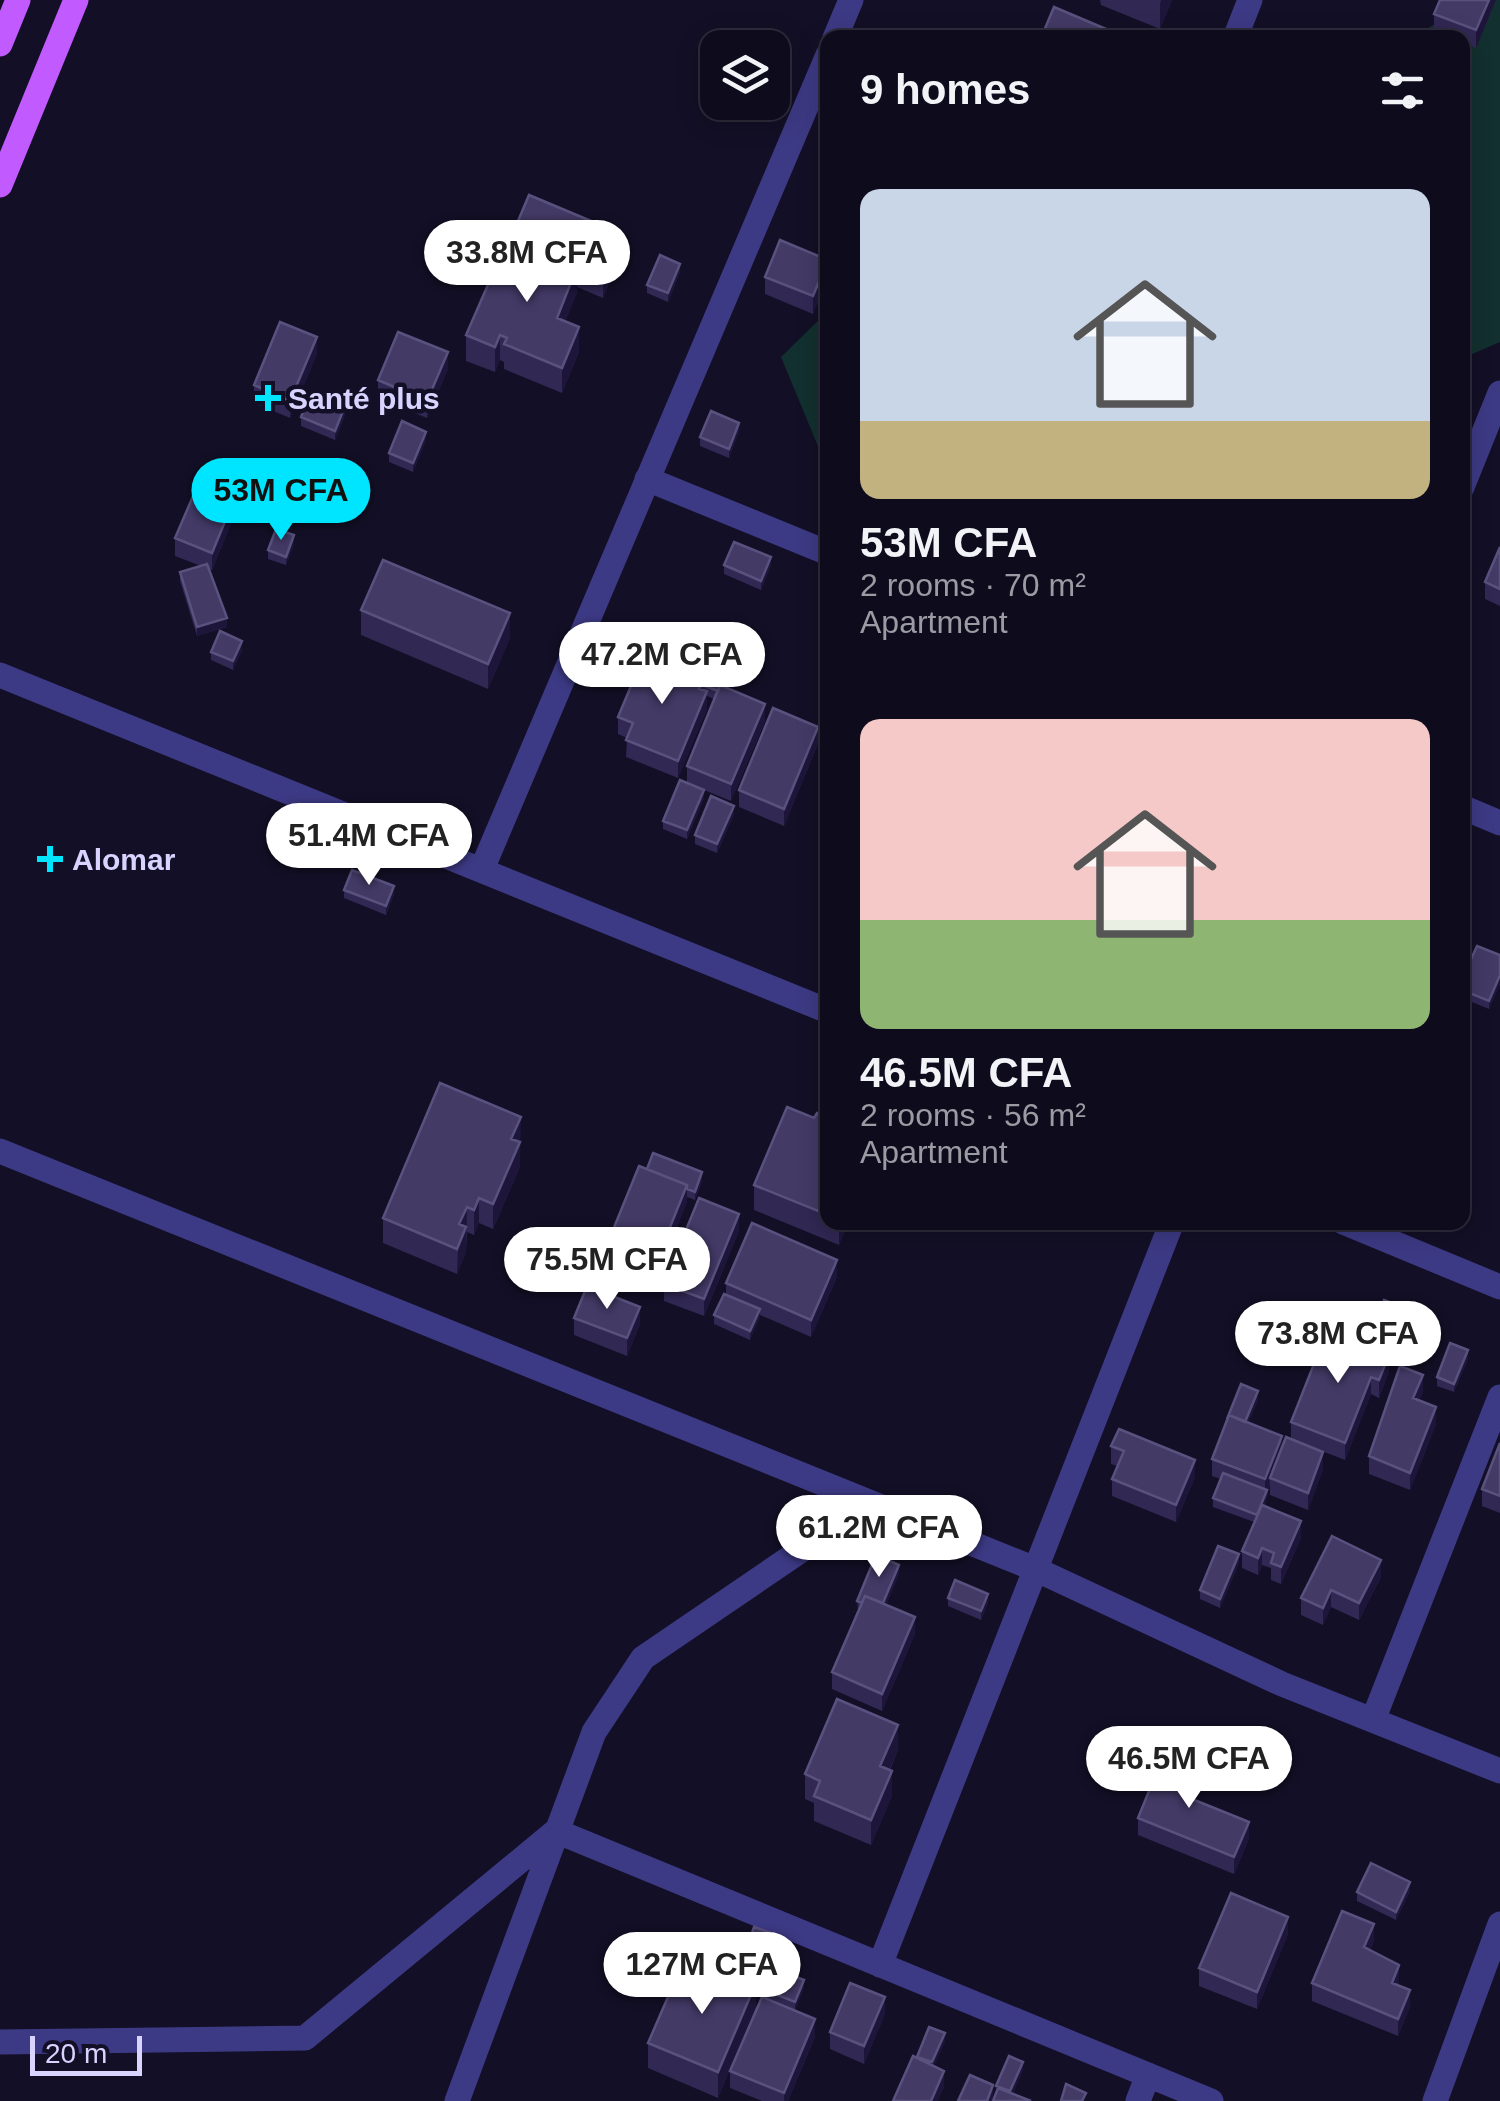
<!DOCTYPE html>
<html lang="en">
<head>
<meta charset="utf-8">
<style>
  body { margin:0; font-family:Arial,sans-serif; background:#1c1929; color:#f1f3f6; height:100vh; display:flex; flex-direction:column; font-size:38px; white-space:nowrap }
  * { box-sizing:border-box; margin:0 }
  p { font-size:32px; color:#9b9ba3 }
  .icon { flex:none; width:55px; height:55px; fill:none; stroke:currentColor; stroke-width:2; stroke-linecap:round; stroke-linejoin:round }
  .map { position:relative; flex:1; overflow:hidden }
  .side { position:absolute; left:820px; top:30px; width:650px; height:1200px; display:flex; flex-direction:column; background:#0e0b1c; border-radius:20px; box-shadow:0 5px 25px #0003,0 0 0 2px #2e2b3b }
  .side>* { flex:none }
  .buttons { position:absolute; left:700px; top:30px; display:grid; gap:20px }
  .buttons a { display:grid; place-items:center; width:90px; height:90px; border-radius:20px; background:#0e0b1c; box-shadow:0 5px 25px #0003,0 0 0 2px #2e2b3b; font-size:50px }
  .scale { position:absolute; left:30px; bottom:25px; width:112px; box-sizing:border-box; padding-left:10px; border:5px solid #d9d4ff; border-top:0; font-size:28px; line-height:35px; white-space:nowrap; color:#d9d4ff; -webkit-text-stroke:8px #130f26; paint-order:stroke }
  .price { position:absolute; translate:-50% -85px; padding:0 22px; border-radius:35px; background:#fff; color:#222; font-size:32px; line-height:65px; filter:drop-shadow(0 2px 5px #0008) }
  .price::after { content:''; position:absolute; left:50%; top:60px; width:30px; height:22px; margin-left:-15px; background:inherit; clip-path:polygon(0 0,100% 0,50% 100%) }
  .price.on { background:#00e5ff; color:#111 }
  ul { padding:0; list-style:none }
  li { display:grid; align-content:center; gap:20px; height:530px; padding:0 40px }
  li span { display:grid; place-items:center; height:310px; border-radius:20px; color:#555 }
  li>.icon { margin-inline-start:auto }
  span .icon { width:180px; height:180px; fill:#fffc; stroke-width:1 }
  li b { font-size:42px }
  h2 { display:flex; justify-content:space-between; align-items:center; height:120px; padding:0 40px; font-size:42px }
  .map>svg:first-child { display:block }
</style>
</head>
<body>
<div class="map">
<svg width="1500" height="2101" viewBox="0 0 1500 2101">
  <rect width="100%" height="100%" fill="#130f26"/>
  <!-- green -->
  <path fill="#12302f" d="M1478,0h22v342l-37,16 -1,-320h-52z
    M827,312v156l-46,-111z"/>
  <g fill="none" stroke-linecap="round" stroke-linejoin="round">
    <!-- minor -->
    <path stroke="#3d3a85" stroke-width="25" d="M835,38l16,-38
      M1235,38l15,-38
      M647,479l181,74
      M1462,487l38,-94
      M0,675l828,336
      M1462,807l38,16
      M482,869l346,-814
      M0,1151l1035,418 247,115 218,87
      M1343,1222l157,65
      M1373,1720l127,-323
      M556,1831l655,270
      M880,1965l292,-743
      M0,2042l305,-4 251,-207
      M457,2101l137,-369 49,-74 226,-154
      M1138,2101l10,-26
      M1435,2101l65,-177"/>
    <!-- major -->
    <path stroke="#c25bff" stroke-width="25" d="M0,44l18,-44
      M0,185l76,-185"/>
  </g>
  <!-- wall -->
  <path fill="#312854" d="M1100,0h72l-12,29 -59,-24z
    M1440,0h56l-20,48 -14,-6v-4h-11l-17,-7v-17z
    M508,239l114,12 -19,47 -26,-11v5l-12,30 14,30 -17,41 -58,-24v-7l-4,-2 -5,12 -29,-11v-26z
    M828,260l-15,54 -48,-20v-17z
    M680,272l-12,30 -21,-9v-8z
    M317,354l-27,64 -36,-15v-18z
    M448,369l-21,49 -49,-20v-18z
    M345,415l-10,25 -34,-14v-9z
    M739,431l-10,27 -29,-12v-9z
    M426,440l-13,32 -24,-10v-9z
    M233,519l-21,51 -3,-1 18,58 -30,9 -17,-55v-9l21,-6 -26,-10v-18z
    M294,544l-8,21 -18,-6v-9z
    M1500,547v59l-15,-7v-17z
    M724,565h47l-10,25 -37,-16z
    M361,610l149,28 -22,51 -127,-54z
    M687,649l-8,21 23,9 29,-5 -6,13 40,34 -34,80 -44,-18v-17l27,-67 -7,-3v13l-29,69 -52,-21 1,-19 -9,-4v-17l23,-55v-4z
    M242,650l-9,20 -22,-10v-8z
    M818,744l-34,82 -45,-19v-17z
    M704,798l-17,41 -24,-10v-8z
    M734,814l-17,39 -22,-9v-9z
    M344,890l50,4 -8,21 -42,-17z
    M1500,955v29l-11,25 -27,-11v-19z
    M828,1117v105h21l-10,23 -85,-35v-25l60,-67z
    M521,1142l-1,3v22l-27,62 -14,-6 -5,12 -7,-3 -1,20 -9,22 -74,-31v-25z
    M647,1169l55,12 -7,19 -8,-3v5l-35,87 -48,-19v-18z
    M739,1231l-35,85 -40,-15v-17z
    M837,1277l-26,60 -51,-22 -10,25 -36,-16v-9l12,-20v-12z
    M574,1318l66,6 -13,32 -53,-21z
    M1410,1318l-12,32 -26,-10v-8z
    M1327,1331l62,41 -10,26 -8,-4 -26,66 -49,-19 27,28 -15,41 -38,-15v-12l-5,23 36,32 -20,46 -10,-4v-12l-9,-3 -4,10 -16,-7v-17l12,-29 -41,-15v-9l8,-19 -9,-3v-17l46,-59 -10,23 34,25 9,-9v-17z
    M1468,1359l-14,33 -17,-6v-9z
    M1423,1392l-4,8 17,24 -26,66 -41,-16v-18z
    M1500,1443v70l-18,-7v-17z
    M1111,1446l84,31 -19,45 -64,-26v-17l5,-13 -6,-2z
    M1239,1563l-19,45 -20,-9v-9z
    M899,1574l-13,31 29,29 -33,77 -50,-22v-17l26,-62 -1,-9z
    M1381,1577l-22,43 -28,-13 -8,18 -22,-10v-17z
    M948,1598l40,5 -7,17 -33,-14z
    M898,1750l-8,20 2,26 -21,49 -57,-24v-18l-9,-4v-25z
    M1187,1772l-7,17 4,7 65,43 -15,35 -96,-39v-17z
    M1410,1891l-14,29 -39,-19v-9z
    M1288,1934l-31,75 -58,-23v-18z
    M1374,1941l-4,9 29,32 -1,3 12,22 -12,29 -86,-35v-18z
    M783,1946l-9,22 30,20 -9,22 20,27 -27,64h-26l-32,-13v-17l32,-74h-2v-9l7,-19 -22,-9v-8z
    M726,1952l-11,29 41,27 -38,90 -70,-30v-25l40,-73z
    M885,2014l-21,50 -34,-15v-17z"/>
  <!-- shaded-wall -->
  <path fill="#1d163a" d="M1161,0h11l-12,29v-25z
    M1489,0h7l-20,48v-18z
    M622,234v17l-19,47v-18z
    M828,262v18l-15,34v-18z
    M680,264v8l-12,30v-9z
    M577,267v25l-20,51v-25z
    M579,327v25l-17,41v-25z
    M500,335v25l-5,12v-25z
    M317,337v17l-27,64v-17z
    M448,352v17l-21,49v-17z
    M345,406v9l-10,25v-9z
    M739,423v8l-10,27v-9z
    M426,432v8l-13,32v-9z
    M233,502v17l-21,51v-17z
    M294,535v9l-8,21v-8z
    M771,557v8l-10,25v-9z
    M510,613v25l-22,51v-25z
    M1469,617v9l-7,14v-8z
    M227,618v9l-30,9v-9z
    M687,640v9l-13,32v-9z
    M242,641v9l-9,20v-9z
    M731,665v9l-11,27v-9z
    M707,691v18l-29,69v-17z
    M765,704v17l-34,80v-17z
    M818,727v17l-34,82v-17z
    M704,790v8l-17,41v-9z
    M734,806v8l-17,39v-9z
    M394,886v8l-8,21v-9z
    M1500,975v9l-11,25v-8z
    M521,1117l-1,50 -27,62v-25l18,-65z
    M702,1172v9l-7,19v-8z
    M687,1185v17l-35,87v-17z
    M479,1198v25l-5,12v-25z
    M467,1207l-1,45 -9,22 2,-50z
    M739,1214v17l-35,85v-17z
    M839,1222h10l-10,23z
    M837,1260v17l-26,60v-17z
    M640,1307v17l-13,32v-18z
    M760,1309v9l-10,22v-9z
    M1410,1310v8l-12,32v-9z
    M1468,1350v9l-14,33v-8z
    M1389,1355v17l-10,26v-18z
    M1423,1375v17l-10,23v-17z
    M1371,1377v17l-26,66v-17z
    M1258,1391v9l-15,35v-9z
    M1436,1407v17l-26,66v-17z
    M1282,1436v17l-12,25 -3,21 -9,25v-9l7,-19v-17z
    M1323,1452v17l-15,41v-17z
    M1195,1460v17l-19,45v-17z
    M1301,1521v17l-20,46v-17z
    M1262,1548v17l-4,10v-17z
    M1239,1554v9l-19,45v-9z
    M1381,1560v17l-22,43v-17z
    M899,1565v9l-19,46v-9z
    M1331,1590v17l-8,18v-17z
    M988,1594v9l-7,17v-9z
    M915,1617v17l-33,77v-17z
    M898,1725v25l-18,41v-25z
    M1187,1755v17l-13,31v-17z
    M892,1771v25l-21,49v-25z
    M1249,1822v17l-15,35v-17z
    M1410,1882v9l-14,29v-8z
    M1288,1917v17l-31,75v-17z
    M1374,1924v17l-10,23v-17z
    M783,1937v9l-10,25v-9z
    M726,1943v9l-16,40v-9z
    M1399,1965v17l-7,18v-17z
    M804,1980v8l-9,22v-8z
    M756,1983v25l-38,90v-26z
    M1410,1990v17l-12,29v-17z
    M885,1997v17l-21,50v-18z
    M815,2019v18l-27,64h-4v-8z
    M945,2033v9l-13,29v-9z
    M1023,2062v9l-13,29v-9z
    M944,2071v17l-6,13h-7z
    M993,2085v16h-6z"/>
  <!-- building -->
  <path fill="#433a66" stroke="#5a527e" stroke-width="2.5" d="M1440,0h49l-13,30 -42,-16z
    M1054,7l59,25 -3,6h-69z
    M529,195l93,39 -19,46 -27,-10 1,-3 -67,-27z
    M508,239l69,28 -20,51 22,9 -17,41 -58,-24 3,-6 -7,-3 -5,12 -29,-12z
    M780,240l48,20 -15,36 -48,-19z
    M660,255l20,9 -12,29 -21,-8z
    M280,322l37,15 -27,64 -36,-16z
    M398,332l50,20 -21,49 -49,-21z
    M311,392l34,14 -10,25 -34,-14z
    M711,411l28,12 -10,26 -29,-12z
    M402,421l24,11 -13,31 -24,-10z
    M197,487l36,15 -21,51 -37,-15z
    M276,529l18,6 -8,22 -18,-7z
    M734,542l37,15 -10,24 -37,-16z
    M1500,547v42l-15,-7z
    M383,560l127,53 -22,51 -127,-54z
    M207,564l20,54 -30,9 -17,-55z
    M1462,614l7,3 -7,15z
    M654,627l33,13 -12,28 -31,-13 -2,4 -1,-1z
    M220,631l22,10 -9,20 -22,-9z
    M644,655l59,25 -4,9 8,2 -29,70 -52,-21 7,-17 -15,-6z
    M711,657l20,8 -9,21 -2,-1 -2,6 -15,-6 -1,-6z
    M720,685l45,19 -34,80 -44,-18z
    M773,708l45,19 -34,82 -45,-19z
    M680,780l24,10 -17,40 -24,-9z
    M711,796l23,10 -17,38 -22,-9z
    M352,870l42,16 -8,20 -42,-16z
    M1477,946l23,9v20l-11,26 -27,-11v-11z
    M440,1083l81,34 -10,22 9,3 -27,62 -14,-6 -5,12 -7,-3 -8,17 7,3 -9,22 -74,-31z
    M787,1107l27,11 3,-5 11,4v98l-74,-30z
    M653,1153l49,19 -7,20 -8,-3v-4l-40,-16z
    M639,1166l48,19 -35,87 -48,-20z
    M699,1198l40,16 -35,85 -40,-15z
    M752,1223l85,37 -26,60 -85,-37z
    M587,1286l53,21 -13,31 -53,-20z
    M724,1294l36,15 -10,22 -36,-16z
    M1384,1300l26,10 -12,31 -26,-9z
    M1327,1331l62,24 -10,25 -8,-3 -26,66 -54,-21z
    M1450,1343l18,7 -14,34 -17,-7z
    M1400,1366l23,9 -10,23 23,9 -26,66 -41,-17z
    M1241,1384l17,7 -13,31 -16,-7 -2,4z
    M1229,1415l53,21 -17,43 -53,-20z
    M1119,1429l76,31 -19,45 -64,-26 12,-28 -13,-5z
    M1286,1437l37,15 -15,41 -38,-15z
    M1500,1443v53l-18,-7z
    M1223,1473l44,17 -10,25 -44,-17z
    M1262,1505l39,16 -20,46 -10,-4 3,-10 -12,-5 -4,10 -16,-7z
    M1332,1536l49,24 -22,43 -28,-13 -8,18 -22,-10z
    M1218,1546l21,8 -19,45 -20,-9z
    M876,1555l23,10 -16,38 -18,-7 -3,7 -5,-2z
    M955,1580l33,14 -7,17 -33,-13z
    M865,1596l50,21 -33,77 -50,-22z
    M837,1699l61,26 -18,41 12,5 -21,49 -57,-24 6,-15 -15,-7z
    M1167,1747l20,8 -13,31 10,4 -2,5 67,27 -15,35 -96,-39z
    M1371,1863l39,19 -14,30 -39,-20z
    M1231,1893l57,24 -31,75 -58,-24z
    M1342,1911l32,13 -10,23 35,18 -7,18 18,7 -12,29 -86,-36z
    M754,1927l29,10 -10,25 -28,-10z
    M702,1934l24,9 -14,37 -24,-10z
    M768,1966l36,14 -9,22 -35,-14z
    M681,1967l35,15 5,-14 35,15 -38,89 -70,-29z
    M850,1983l35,14 -21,49 -34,-14z
    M762,1997l53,22 -31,74 -54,-22z
    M929,2027l16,6 -13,29 -15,-5z
    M913,2056l31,15 -13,30h-38z
    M1009,2056l14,6 -13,29 -14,-5z
    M970,2075l23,10 -6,16h-29z
    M1066,2084l20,9 -4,8h-21z
    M998,2088l33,13h-38z"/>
  <!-- markers -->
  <g fill="#00e5ff" stroke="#130f26" stroke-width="4">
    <path d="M263 383h10v10h10v10h-10v10h-10v-10h-10v-10h10z"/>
    <path d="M45 844h10v10h10v10h-10v10h-10v-10h-10v-10h10z"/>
  </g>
  <g text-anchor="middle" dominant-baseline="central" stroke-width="9" stroke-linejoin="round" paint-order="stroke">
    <!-- poi labels -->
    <g font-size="30" font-weight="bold" fill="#d9d4ff" stroke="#130f26" text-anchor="start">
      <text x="288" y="398">Santé plus</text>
      <text x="72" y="859">Alomar</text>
    </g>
  </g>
</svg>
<div class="buttons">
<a><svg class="icon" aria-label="layers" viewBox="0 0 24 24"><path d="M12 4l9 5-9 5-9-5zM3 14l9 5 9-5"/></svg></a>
</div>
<div class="scale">20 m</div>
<b class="price" style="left:527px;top:305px">33.8M CFA</b>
<b class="price on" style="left:281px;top:543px">53M CFA</b>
<b class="price" style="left:662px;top:707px">47.2M CFA</b>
<b class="price" style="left:369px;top:888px">51.4M CFA</b>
<b class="price" style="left:607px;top:1312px">75.5M CFA</b>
<b class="price" style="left:1338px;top:1386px">73.8M CFA</b>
<b class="price" style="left:879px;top:1580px">61.2M CFA</b>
<b class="price" style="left:1189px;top:1811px">46.5M CFA</b>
<b class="price" style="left:702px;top:2017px">127M CFA</b>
<section class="side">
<h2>9 homes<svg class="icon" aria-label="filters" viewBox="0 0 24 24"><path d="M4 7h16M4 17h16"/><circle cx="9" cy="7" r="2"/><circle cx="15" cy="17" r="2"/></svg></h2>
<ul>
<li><span style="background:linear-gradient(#c9d6e8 75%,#c2b280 0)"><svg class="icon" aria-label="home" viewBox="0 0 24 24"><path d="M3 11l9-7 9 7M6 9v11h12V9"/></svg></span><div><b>53M CFA</b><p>2 rooms · 70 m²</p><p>Apartment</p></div></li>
<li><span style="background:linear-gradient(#f6c9c9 65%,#8fb573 0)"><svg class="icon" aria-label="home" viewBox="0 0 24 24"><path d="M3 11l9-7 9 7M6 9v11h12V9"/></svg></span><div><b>46.5M CFA</b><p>2 rooms · 56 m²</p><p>Apartment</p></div></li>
</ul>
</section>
</div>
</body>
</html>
